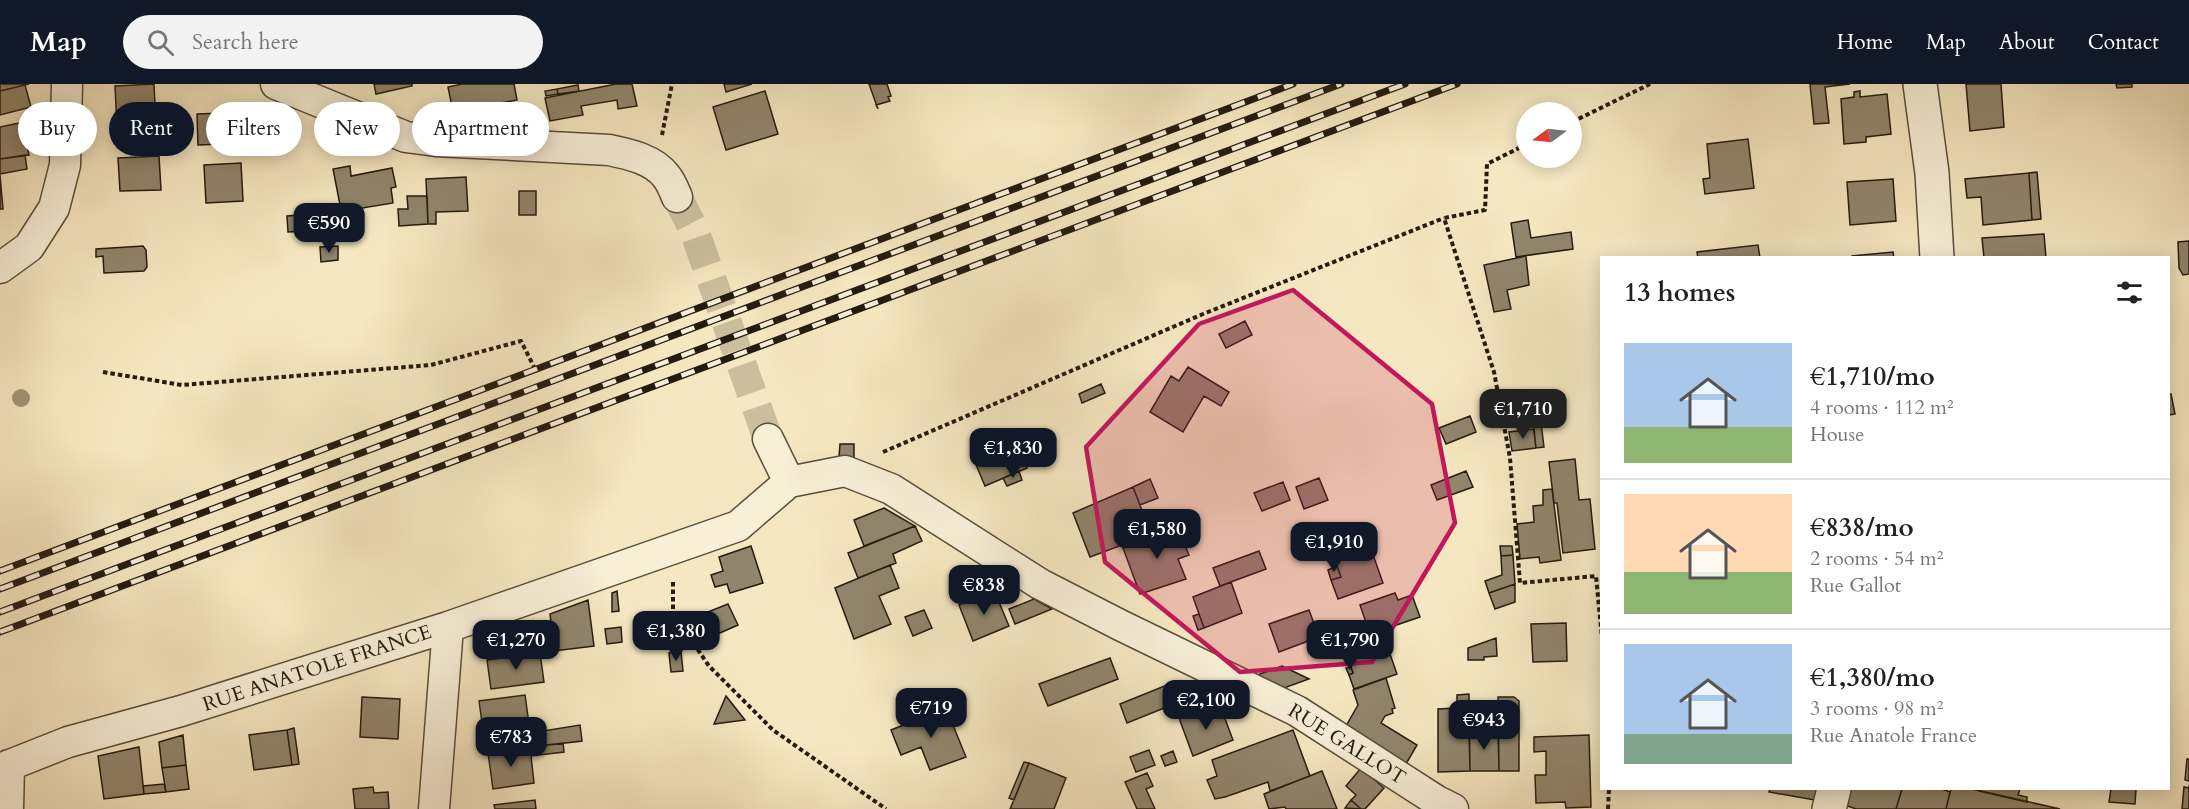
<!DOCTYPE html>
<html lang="en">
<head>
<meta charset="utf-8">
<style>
  body { margin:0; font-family:Cardo,serif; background:#f2f2f2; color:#202124; height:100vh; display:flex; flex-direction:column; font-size:22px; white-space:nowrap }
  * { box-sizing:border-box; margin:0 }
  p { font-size:20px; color:#757577 }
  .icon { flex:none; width:33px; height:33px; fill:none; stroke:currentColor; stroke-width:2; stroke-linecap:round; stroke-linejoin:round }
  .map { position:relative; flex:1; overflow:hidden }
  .details { position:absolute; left:1600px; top:172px; width:570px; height:534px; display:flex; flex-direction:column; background:#fff; border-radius:0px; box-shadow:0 3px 15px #0003 }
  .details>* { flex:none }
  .banner { position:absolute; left:18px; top:18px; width:570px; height:54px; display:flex; gap:12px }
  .needle { width:39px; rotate:255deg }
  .tools { position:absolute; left:1516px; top:18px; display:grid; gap:12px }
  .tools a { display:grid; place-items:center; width:66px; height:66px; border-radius:50%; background:#fff; box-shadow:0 3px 15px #0003; font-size:30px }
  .price { position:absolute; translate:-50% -51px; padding:0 14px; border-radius:12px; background:#111827; color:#fff; font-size:20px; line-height:39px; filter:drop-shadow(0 2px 3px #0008) }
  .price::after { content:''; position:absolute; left:50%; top:36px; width:18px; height:14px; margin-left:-9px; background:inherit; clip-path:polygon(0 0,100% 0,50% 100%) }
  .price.current { background:#222; color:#fff }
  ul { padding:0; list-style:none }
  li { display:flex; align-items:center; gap:18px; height:150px; padding:0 24px }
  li+li { border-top:2px solid #e0e0e0 }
  li span { display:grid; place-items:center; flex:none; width:168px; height:120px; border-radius:0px; color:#555 }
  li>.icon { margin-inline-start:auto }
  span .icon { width:72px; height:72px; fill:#fffc; stroke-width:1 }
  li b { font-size:26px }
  h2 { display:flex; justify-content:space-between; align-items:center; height:72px; padding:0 24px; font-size:26px }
  .chip { padding:0 21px; border-radius:27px; background:#fff; box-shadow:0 3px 15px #0003; font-size:21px; line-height:54px }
  .chip.current { background:#111827; color:#fff }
  header { display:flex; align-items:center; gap:36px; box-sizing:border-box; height:84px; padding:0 30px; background:#111827; color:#fff }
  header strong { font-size:28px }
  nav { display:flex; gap:33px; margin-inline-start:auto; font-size:21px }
  .search { width:420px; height:54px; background:#f2f2f2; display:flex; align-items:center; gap:15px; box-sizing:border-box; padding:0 21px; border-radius:33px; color:#757577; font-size:22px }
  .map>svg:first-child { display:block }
</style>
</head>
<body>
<header>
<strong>Map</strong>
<div class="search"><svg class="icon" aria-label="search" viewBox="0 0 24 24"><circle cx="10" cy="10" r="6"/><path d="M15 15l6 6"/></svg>Search here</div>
<nav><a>Home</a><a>Map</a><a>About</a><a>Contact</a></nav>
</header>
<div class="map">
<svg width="2189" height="725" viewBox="0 0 2189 725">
  <rect width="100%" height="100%" fill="#f5e7c1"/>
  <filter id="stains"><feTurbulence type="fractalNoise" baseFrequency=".00333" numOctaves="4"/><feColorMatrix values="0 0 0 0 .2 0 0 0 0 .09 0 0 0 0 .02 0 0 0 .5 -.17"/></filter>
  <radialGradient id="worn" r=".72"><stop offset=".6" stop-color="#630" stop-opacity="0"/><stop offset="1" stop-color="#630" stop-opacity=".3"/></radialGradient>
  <!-- building -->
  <path fill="#91856c" stroke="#241b0f" stroke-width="1.5" d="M0,0h29l-29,7z
    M154,0l3,63 -39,1 -3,-62z
    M374,0h38v2l-36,8z
    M462,0h52l3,16 -64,12 -5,-25z
    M616,0h16l5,22 -19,3 -1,-9 -36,6 2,9 -33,6 -5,-23z
    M724,0h28l-26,8z
    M869,0h18l4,12 -3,1 2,4 -14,4 2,4z
    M1810,0h40l-25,3 4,36 -15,1z
    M1966,0h35l3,43 -34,4z
    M2116,0h16v3l-15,1z
    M25,1l6,22 -31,8v-24z
    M578,1l1,6 -21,3 -1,-5z
    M557,5l1,5 -12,2 -1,-5z
    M765,7l13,43 -52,16 -13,-43z
    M1860,7v6l27,-3 4,40 -25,3v5l-22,2 -3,-45 13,-2v-5z
    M224,29v6l22,-2 2,26 -50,2 -1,-31z
    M48,33v14l-23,5 4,19 -29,4v-32z
    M1748,55l6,49 -49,6 -2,-15 7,-1 -3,-34z
    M25,71l2,14 -27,5v-15z
    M159,72l2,34 -41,1 -2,-33z
    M241,79l2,38 -37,2 -2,-38z
    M350,82l1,10 41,-8 4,19 -5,1 2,15 -31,5 1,4 -21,3 -9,-46z
    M2037,88l4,47 -9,1 -3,-47z
    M2029,89l3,47 -49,5 -2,-28 -14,1 -2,-19z
    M0,91l3,34h-3z
    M466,93l2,34 -32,1v12h-8l-2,-45z
    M1893,95l3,42 -46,4 -3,-43z
    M519,107h17v24h-17z
    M407,112h20l1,28 -29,2 -1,-17h10z
    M301,131l6,3 1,13 -20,1 -1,-16z
    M1528,136l3,18 40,-6 2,17 -57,8 -5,-34z
    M2044,150l2,24h-62l-2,-20z
    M2189,157v33l-6,1 -4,-7 -1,-26z
    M1758,161l2,13h-62l-1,-6z
    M143,162l3,4 1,17 -3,4 -40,2 -1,-17 -7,1v-8z
    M338,162v14l-17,2 -1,-15z
    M1893,168l1,6h-42v-2z
    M1526,172l3,29 -22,5 4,19 -17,3 -10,-47z
    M1245,237l7,14 -26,13 -7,-14z
    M1188,283l41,25 -8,14 -17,-10 -21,36 -33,-20 21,-36 8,5z
    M1101,300l4,9 -23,10 -3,-9z
    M2171,310l4,20 -6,1v-20z
    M1539,322l5,41 -8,1 -5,-40z
    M1470,332l6,16 -30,12 -7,-16z
    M1534,345l2,19 -24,3 -3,-19z
    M1013,351l14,33 -42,18 -14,-33z
    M840,360h14v14l-15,-1z
    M1575,375l4,41 11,-1 5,50 -32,4 -6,-50h-3l-5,-41z
    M1019,387l3,9 -15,6 -4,-8z
    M1466,387l7,16 -36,13 -6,-15z
    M1319,394l9,22 -24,9 -8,-22z
    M1150,395l8,19 -18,7 -7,-18z
    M1283,398l7,18 -28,11 -8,-18z
    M1133,403l18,47 -61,23 -17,-44z
    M1552,405l9,71 -21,3 -1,-6 -19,2 -3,-35 17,-2 -1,-16 10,-1v-15z
    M884,424l31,18 -51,20 -10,-26z
    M915,442l7,15 -29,13 3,9 -38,15 -10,-25z
    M1177,442l12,29 -11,4 8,20 -46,15 -17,-46z
    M1365,448l18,51 -45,16 -7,-19 10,-3 -12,-32z
    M751,462l12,37 -33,10 -3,-9 -12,3 -4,-12 12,-4 -4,-14z
    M1500,462h12l1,9 -12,1z
    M1259,467l7,18 -46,17 -7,-18z
    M1513,471l2,29 -26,9 -4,-12 17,-6 -1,-19z
    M890,481l9,23 -20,8 12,28 -37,15 -19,-51z
    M1337,482l4,11 -10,3 -3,-10z
    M1231,498l11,31 -38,15 -11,-31z
    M1515,500v18l-20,7 -6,-16z
    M994,506l15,36 -36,15 -14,-36z
    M617,507l2,20 -7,1v-19z
    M1395,509l3,7 14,-5 8,22 -50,17 -10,-29z
    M1034,515l18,10 -37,15 -6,-15z
    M588,516l6,46 -40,5 -4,-37z
    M728,520l10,21 -25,11 -10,-22z
    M924,526l8,18 -19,8 -8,-19z
    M1309,526l10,27 -40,15 -10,-28z
    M1199,530l5,14 -6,2 -5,-14z
    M1566,539l1,38 -34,1 -2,-38z
    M621,543l1,15 -15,2 -2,-15z
    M1384,553l13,37 -43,15 -5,-14 4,-2 -8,-22z
    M1496,554l1,18 -13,1v3h-16v-12z
    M681,568l2,19 -12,1 -2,-19z
    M540,569l4,29 -53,7 -4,-29z
    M1110,574l8,21 -70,27 -9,-22z
    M1282,582l27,13 -25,9 -27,-13z
    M1351,583l2,6 -4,2 -3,-7z
    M1386,594l9,30 -3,1 1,4 -8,3 -4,7 36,22 -11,19 -60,-38 12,-21 -5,-15z
    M1177,597l7,19 -57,23 -7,-19z
    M1469,610l1,77 -32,1v-63l19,-1v-13z
    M525,611l6,43 -46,6 -6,-43z
    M726,612l19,24 -31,4z
    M362,613l38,2 -2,40 -38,-2z
    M1498,613h16l5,4v70h-20z
    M935,621l2,7 -14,5 -2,-6z
    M946,624l20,49 -36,13 -9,-23 -20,8 -10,-25z
    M1221,624l12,32 -40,16 -14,-38 22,-8 2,5z
    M580,641l2,16 -50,6 -2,-14z
    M294,644l5,36 -7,1 -5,-35z
    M287,646l5,35 -38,5 -5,-35z
    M1293,646l17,46 -40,15 -2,-9 -43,15 -10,2 -8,-19 10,-4 -5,-16z
    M1469,648h29l1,39h-29z
    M183,651l3,30 -24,3 -3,-26z
    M1589,651l2,72 -25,1 -1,-6 -29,1 -1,-28h11v-24l-12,1v-15z
    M563,659l1,9 -33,4 -1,-9z
    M139,663l5,47 -40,5 -6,-43z
    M530,663l4,36 -41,6 -5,-36z
    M1149,666l6,15 -19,7 -6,-15z
    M1173,667l4,11 -12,4 -4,-10z
    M2187,675h2v22l-4,-1z
    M1024,678l5,1 -15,37 -5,-2z
    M1029,679l37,15 -12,31h-44z
    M186,681l3,24 -23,3 -4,-24z
    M1361,684l23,20 -19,21h-4l-10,-9 5,-5 -10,-9z
    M1322,687l15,38h-51l-1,-2 -16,2 -5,-15z
    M1147,689l6,13 -7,3 9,20h-18l-12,-27z
    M164,700l2,8 -22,2 -1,-8z
    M2189,701v24h-7l2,-22 5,1z
    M373,703l1,6 14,-1 1,17h-34l-2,-20z
    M1770,705h54l-4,12 -51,-9z
    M1850,705h52l-6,20h-40l-11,-4z
    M1902,705h40l8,3 -4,17h-50z
    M1951,705h21l88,20h-114z
    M1980,705h40l-2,6 9,2v5l-48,-11z
    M2111,705h25l-1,15 -26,-2z
    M535,716l1,9h-41l-1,-4z
    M1351,716l10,9 -16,-1z"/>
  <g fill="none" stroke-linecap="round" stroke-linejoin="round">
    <!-- minor-tunnel -->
    <path stroke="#cbbe9d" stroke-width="30" stroke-dasharray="30 15" stroke-linecap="butt" d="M677,113l17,33 74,209"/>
    <defs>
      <path id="minor" d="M276,0l130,53 30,4 173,9c19,4 44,9 57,26 5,6 8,14 11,21
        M0,184l29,-21 25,-39 11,-43 2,-81
        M768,355l21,43
        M0,685l68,-27 113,-31 267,-84 290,-101 51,-44 56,-11 46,18 149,95 80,41 177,86 140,90 16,8
        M8,725l1,-44
        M434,725l14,-182"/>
      <path id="tertiary" d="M1920,0l12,89 5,85
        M1829,725l5,-20"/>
    </defs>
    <!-- minor casing -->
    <use href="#minor" stroke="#584e3c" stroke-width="33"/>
    <!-- tertiary casing -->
    <use href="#tertiary" stroke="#584e3c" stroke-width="36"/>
    <!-- path -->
    <path stroke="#241b0f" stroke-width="4" stroke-dasharray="4.5 3" stroke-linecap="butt" d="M1572,38l78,-38
      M662,51l10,-51
      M1527,60l-40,20 -2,46 -41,8 50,154 16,86 10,125 76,-7 6,62
      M103,288l79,13 75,-6 174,-14 90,-24 14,28
      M883,368l320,-138 241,-96
      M673,498v31l36,53 64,64 113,79
      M1608,725l1,-20"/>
    <!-- minor -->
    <use href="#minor" stroke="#f8efd7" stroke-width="30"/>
    <!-- tertiary -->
    <use href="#tertiary" stroke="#f8efd7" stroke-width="33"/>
    <defs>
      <path id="rail" d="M0,487l1293,-487
        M0,505l1341,-505
        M0,528l1405,-528
        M0,548l1457,-548"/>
    </defs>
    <!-- rail casing -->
    <use href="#rail" stroke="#241b0f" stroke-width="7"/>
    <!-- rail -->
    <use href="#rail" stroke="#f8efd7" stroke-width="4.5" stroke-dasharray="14" stroke-linecap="butt"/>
  </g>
  <!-- trees -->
  <circle fill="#9f9377" cx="21" cy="314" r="9"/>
  <!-- marked area -->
  <path fill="#c2185b" fill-opacity="0.2" stroke="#c2185b" stroke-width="4.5" stroke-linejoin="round" d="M1293,206l139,114 23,119 -83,139 -132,10 -135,-110 -19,-115 113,-123z"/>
  <g text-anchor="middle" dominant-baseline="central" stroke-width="4.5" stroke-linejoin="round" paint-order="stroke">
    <!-- street labels -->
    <g font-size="20" fill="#241b0f" stroke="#f8efd7">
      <text transform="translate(317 584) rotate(-18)">RUE ANATOLE FRANCE</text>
      <text transform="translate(1347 660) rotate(32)">RUE GALLOT</text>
    </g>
  </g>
  <rect width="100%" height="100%" filter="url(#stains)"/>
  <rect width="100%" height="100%" fill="url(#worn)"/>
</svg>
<div class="tools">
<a><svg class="needle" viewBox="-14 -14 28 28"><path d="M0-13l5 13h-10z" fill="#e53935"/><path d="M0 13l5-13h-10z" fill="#757577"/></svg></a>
</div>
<b class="price" style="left:329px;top:170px">€590</b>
<b class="price current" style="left:1523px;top:356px">€1,710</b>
<b class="price" style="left:1013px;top:395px">€1,830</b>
<b class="price" style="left:1157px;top:476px">€1,580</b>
<b class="price" style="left:1334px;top:489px">€1,910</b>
<b class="price" style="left:984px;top:532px">€838</b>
<b class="price" style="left:676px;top:578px">€1,380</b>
<b class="price" style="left:516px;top:587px">€1,270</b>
<b class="price" style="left:1350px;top:587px">€1,790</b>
<b class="price" style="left:1206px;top:647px">€2,100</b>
<b class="price" style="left:931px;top:655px">€719</b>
<b class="price" style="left:1484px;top:667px">€943</b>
<b class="price" style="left:511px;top:684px">€783</b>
<div class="banner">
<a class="chip">Buy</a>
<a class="chip current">Rent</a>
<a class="chip">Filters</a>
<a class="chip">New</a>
<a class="chip">Apartment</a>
</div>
<section class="details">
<h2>13 homes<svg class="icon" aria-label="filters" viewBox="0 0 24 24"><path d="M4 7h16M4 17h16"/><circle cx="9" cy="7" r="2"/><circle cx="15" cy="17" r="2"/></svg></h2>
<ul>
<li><span style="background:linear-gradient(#a9c7e8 70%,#8fb573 0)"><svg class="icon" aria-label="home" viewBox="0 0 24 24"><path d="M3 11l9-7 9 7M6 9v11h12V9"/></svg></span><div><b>€1,710/mo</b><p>4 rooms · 112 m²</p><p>House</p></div></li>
<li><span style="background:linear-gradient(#ffd9b3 65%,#8fb573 0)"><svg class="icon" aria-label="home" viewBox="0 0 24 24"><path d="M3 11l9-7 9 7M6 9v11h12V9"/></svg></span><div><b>€838/mo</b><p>2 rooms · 54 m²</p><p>Rue Gallot</p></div></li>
<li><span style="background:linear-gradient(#a9c7e8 75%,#7fa58c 0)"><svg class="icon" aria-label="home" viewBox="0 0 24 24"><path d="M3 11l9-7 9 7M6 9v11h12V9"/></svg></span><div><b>€1,380/mo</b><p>3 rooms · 98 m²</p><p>Rue Anatole France</p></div></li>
</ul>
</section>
</div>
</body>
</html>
